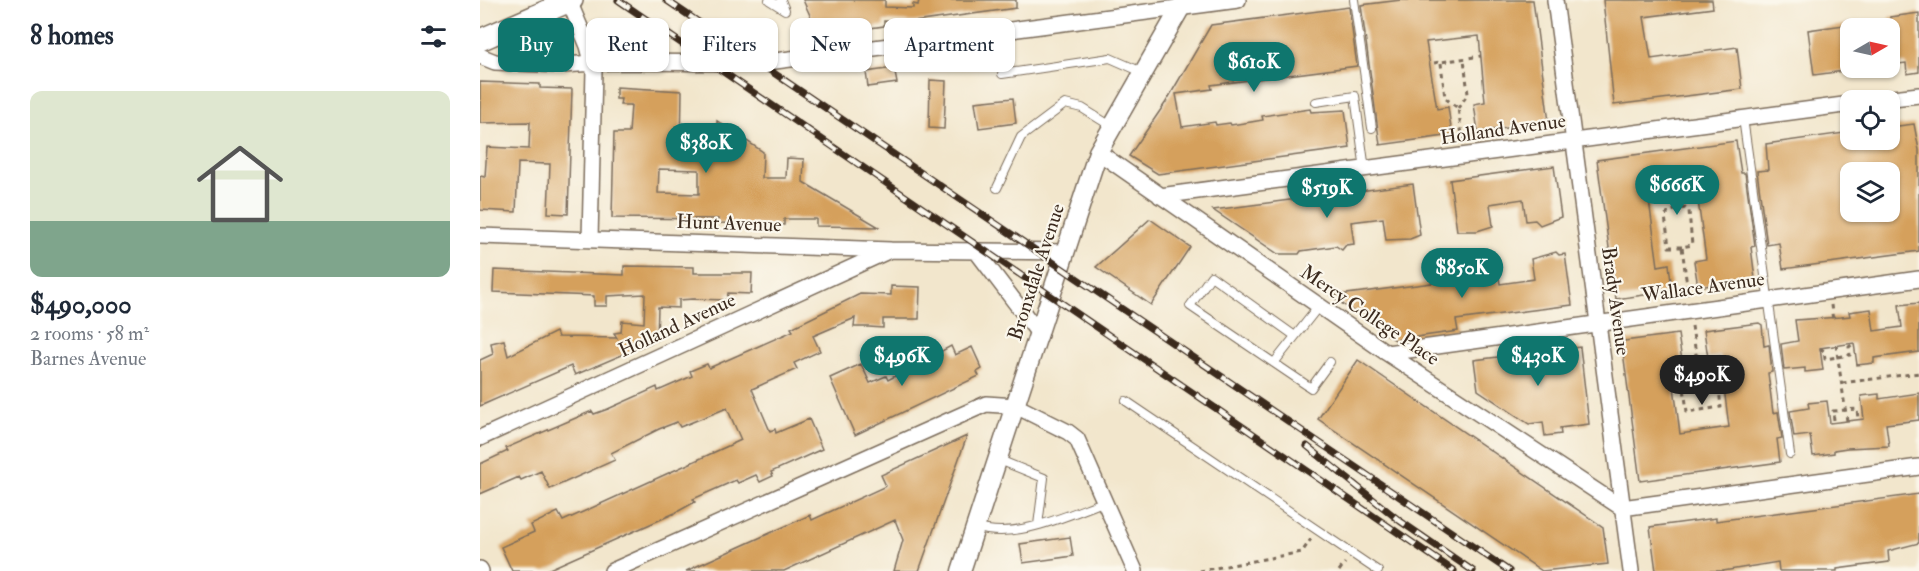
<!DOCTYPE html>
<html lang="en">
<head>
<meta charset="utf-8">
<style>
  body { margin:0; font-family:"IM FELL Double Pica",serif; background:#f2f2f3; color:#1f2937; height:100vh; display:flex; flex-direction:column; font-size:22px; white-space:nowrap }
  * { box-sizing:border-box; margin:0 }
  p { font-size:20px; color:#747a83 }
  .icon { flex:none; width:33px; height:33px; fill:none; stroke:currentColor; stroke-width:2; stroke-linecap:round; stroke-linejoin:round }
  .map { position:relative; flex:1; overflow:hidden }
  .sheet { display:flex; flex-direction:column; background:#fff; width:480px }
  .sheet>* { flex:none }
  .top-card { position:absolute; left:18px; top:18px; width:570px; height:54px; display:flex; gap:12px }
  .needle { width:39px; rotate:81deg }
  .tools { position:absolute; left:1360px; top:18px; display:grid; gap:12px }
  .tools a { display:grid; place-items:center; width:60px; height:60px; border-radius:12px; background:#fff; box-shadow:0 2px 4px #0004; font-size:30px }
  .price { position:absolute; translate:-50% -51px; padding:0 14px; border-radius:21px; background:#0f766e; color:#fff; font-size:20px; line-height:39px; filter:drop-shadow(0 2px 3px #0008) }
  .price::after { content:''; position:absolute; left:50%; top:36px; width:18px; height:14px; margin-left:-9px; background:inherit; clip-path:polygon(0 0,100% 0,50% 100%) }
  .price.current { background:#222; color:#fff }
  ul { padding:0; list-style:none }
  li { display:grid; align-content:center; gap:12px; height:318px; padding:0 30px }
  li+li { border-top:2px solid #e0e1e3 }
  li span { display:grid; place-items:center; height:186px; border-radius:12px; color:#555 }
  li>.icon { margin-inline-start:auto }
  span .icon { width:108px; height:108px; fill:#fffc; stroke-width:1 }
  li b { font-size:26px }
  h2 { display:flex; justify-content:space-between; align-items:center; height:72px; padding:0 30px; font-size:26px }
  .chip { padding:0 21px; border-radius:12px; background:#fff; box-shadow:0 2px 4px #0004; font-size:21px; line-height:54px }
  .chip.current { background:#0f766e; color:#fff }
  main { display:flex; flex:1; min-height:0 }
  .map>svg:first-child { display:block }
</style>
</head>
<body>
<main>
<section class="sheet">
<h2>8 homes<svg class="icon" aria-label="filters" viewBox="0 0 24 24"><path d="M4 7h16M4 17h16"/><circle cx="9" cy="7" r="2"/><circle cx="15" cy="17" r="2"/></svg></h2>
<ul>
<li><span style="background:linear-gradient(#dfe7d0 70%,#7fa58c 0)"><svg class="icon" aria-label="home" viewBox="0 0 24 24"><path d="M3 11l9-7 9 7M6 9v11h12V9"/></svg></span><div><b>$490,000</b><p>2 rooms · 58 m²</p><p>Barnes Avenue</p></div></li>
</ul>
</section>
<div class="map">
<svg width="1439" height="571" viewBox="0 0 1439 571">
  <rect width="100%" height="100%" fill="#fbf7ec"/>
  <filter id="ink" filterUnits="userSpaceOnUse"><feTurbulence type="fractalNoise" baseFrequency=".0167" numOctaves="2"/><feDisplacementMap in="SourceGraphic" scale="12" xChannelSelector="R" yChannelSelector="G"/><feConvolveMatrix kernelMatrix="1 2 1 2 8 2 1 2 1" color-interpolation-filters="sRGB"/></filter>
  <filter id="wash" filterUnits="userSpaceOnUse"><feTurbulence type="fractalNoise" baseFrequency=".008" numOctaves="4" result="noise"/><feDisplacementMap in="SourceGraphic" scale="24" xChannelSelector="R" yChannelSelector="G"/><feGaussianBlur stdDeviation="1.35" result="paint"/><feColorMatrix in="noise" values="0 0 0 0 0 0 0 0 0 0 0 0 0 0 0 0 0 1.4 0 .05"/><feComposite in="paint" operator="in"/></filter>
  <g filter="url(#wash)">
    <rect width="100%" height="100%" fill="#f2e6cc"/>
    <g id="blocks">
      <!-- building -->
      <path fill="#d5a05b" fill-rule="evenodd" d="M323,0h82v7l28,1v-4l5,1 1,-5h97v8l-102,14 -30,-1v5l-65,9z
        M921,0h132l16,122 -71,10 -4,-28 11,-2 -6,-66 -53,6 11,67 11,-2 4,28 -72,10 -19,-140z
        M1123,0h109l1,8 -69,9 7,42 86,-12 5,42 -128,16z
        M869,7l8,59 -146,19 1,4 -36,5 6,33 33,-5 1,3 14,-2 1,2 20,-3 12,-2 -1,-4 48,-7 1,3 34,-2 5,38 -192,26 -29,-18 37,-54 45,-77z
        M1439,13v59l-12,2 -1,-11 -16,2v-48z
        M1371,24v46l-37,5 -6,-45z
        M414,68l3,15 -29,4 -2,-15z
        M450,80l16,1 -2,48 -15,-1z
        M0,82l60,2v4l32,1 -4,125 -20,-1 2,-49 -32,-1 -2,49 -36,-2v-34l5,1 2,-30 42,2 1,-27 -50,1z
        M136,87l66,4 -1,57h35l1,-27 46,31 -1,26h24l1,-20 17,1 -1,23 76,45 -63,-1v-7h-32v6l-66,-2v-4l-106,-1 2,-85h15l2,-28h-11l1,-6h-5zM179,169l40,1v24l-41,-1z
        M533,98l3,25 -37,5 -4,-26z
        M1434,124l5,26v101l-136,18 -4,-26 -12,2 -10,-74 11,-1 -2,-26 85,-12v8h39v-13zM1371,172h39v40h-39z
        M1256,141l5,32h4l10,73 -4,1 4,32 -57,8 -4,-26 12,-2 -10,-73 -48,7 10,73 11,-2 3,27 -56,8 -19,-139z
        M1074,166l7,51 -21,8 -5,-5 -9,1 -3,-22 -33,5 3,22 -16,5h-20l-7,-51z
        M933,184l7,51 -10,4 -24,1 -3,-22 -32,4 3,22 -8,1 -4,5 -6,-4 -35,5 -2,3h-21l-65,-44z
        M670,219l40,28 -39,58 -55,-38z
        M1076,252l3,3 6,-1 7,51 -116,15 2,11 -63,9 -64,-44 132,-17 -1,-11 23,-7 3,3 9,-1 3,21 34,-5 -3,-20z
        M144,266l70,1v6h58l-1,21 -23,-1 -1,7 -34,-1 -14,1v8l-21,-1 -1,33 -82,35 -4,-9 -91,40v-46l13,-6 -2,-11 13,-3 4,16 48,-24 2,5 59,1 -3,-5 7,-1 1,-11 22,2 1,-29 -38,2v10h-13v-10l-101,-4 1,-22 130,5z
        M411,286l29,1 -1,32h-36v9l-14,-1h-15l1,-9 -42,18 7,15 -26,12 3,6 -45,20 18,42 5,-2 1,4 33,-14 13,30 -51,23 2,4 -13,6 -4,-7 -18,8 -2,-3 -43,19 2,3 -20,11 -130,58h-33l-11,-24 33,-15 -3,-7 27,-13 5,9 178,-81 -14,-32 -47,19 -3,-5 -18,7 -48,24 4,7 -65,29 -9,-18 -20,9 -2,-3 -39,17v-30l28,-13 -2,-3 86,-37 2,3 14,-5 49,-22 1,4 34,-15 -2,-5 17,-7 2,4 84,-37 -2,-3 69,-34 31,1z
        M1439,303v49l-45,6v5l-17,2 -3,-22 -34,5 3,22 -18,2v-4l-21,2 -3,-26 17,-3 -3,-21 46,-3 9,-1 -1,-4 22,-3 3,22 28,-4 -3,-22z
        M1279,323l3,2 2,21 5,-1 3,27 -4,1 5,40 5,-1 4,26 -5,1 3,23 -140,19 -18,-137 2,-3 54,-7 4,27 -11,2 9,71 49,-7 -9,-71 -12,2 -4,-28z
        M471,346l4,9 17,-8 10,22 -5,3 2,4 -124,59 -25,-57 31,-14 9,19 16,-7 2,4z
        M1100,347l9,77 -29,4 1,6 -16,2 -2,-14 -14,2 -51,-34 -4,-30z
        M878,360l245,167 5,37 -66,7 -224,-152z
        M1439,393v27l-33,4 3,22 -42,2 -13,2v3l-21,3 -3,-21 -16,2 -4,-26 19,-3 -1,-5 19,-2 3,22 34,-4 -3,-23 18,-2v5z
        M487,436l-48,135h-25l9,-31 -8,-20 -111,51h-98l124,-56 2,5 74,-34 -5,-11z
        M1439,494v49l-31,8 1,11 -52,7v2h-58l-1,-9 -55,9h-67l-6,-44 66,-9v3z
        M590,537l3,19 -50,7 -3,-19z"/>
    </g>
  </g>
  <g filter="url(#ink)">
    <use href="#blocks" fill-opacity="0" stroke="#7b6c5b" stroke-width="1.5"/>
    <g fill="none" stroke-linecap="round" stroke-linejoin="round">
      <defs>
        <path id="service" d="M289,0l16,10 -4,-10
          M874,0l18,128
          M522,74l108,-16 32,14
          M836,102l39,-6 10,74
          M1263,118l47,336
          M517,188l24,-51 44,-33 17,4 29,18
          M839,306l-45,57 37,25 19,-26
          M794,363l-84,-57 21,-30 84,60
          M646,401l252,170
          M517,459l47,19 -6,47
          M495,527c41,14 92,-12 131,-26"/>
        <path id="minor" d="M1075,0l76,571
          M89,1l19,45 6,24 -4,169
          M0,56l15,6 67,3 50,-3 148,1 478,-63
          M1395,100l44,-5
          M618,152l289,201 235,155 297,-41
          M680,196l691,-92
          M0,236l411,14 174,2
          M497,252l63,83
          M907,353l532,-74
          M0,438l408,-187
          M0,569l1,2
          M132,571l374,-167 30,2 52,26 9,7 58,132"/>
        <path id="tertiary" d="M481,571l137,-419 87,-152"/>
        <path id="secondary" d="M0,40l92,-40"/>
      </defs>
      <!-- service casing -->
      <use href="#service" stroke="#7b6c5b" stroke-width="10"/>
      <!-- minor casing -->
      <use href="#minor" stroke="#7b6c5b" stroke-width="18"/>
      <!-- tertiary casing -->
      <use href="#tertiary" stroke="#7b6c5b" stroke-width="21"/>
      <!-- secondary casing -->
      <use href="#secondary" stroke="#7b6c5b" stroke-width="24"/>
      <!-- path -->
      <path stroke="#7b6c5b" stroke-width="3" stroke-dasharray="4.5 4.5" stroke-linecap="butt" d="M954,63l47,-7
        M961,63l4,35 13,10 5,34
        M978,108l10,-14 -4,-35
        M1202,247h-13l-4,-31 5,-5 15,-3 4,3 3,34 -10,2 6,47
        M1351,305l2,16
        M1212,326l4,29c25,5 22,32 25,52l-34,5 -5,-41 9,-13 5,-3
        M1356,345l11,76
        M1340,348l4,3 1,8 25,-4 -1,-8 5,-4
        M1362,383l77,-10
        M1354,420l-1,-9 24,-2 1,10
        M719,571l103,-19 9,-13
        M859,571l6,-8"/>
      <!-- service -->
      <use href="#service" stroke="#fff" stroke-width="8"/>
      <!-- minor -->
      <use href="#minor" stroke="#fff" stroke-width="15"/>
      <!-- tertiary -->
      <use href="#tertiary" stroke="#fff" stroke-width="18"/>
      <!-- secondary -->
      <use href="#secondary" stroke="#fff" stroke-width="21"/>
      <defs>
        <path id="rail" d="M138,0l836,571
          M186,0l843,571
          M827,446l93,75 73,50"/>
      </defs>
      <!-- rail casing -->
      <use href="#rail" stroke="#3b2a1e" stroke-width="7"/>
      <!-- rail -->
      <use href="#rail" stroke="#fbf7ec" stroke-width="4.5" stroke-dasharray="14" stroke-linecap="butt"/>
    </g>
  </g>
  <g text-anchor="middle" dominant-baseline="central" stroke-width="4.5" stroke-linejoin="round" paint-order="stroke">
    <!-- street labels -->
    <g font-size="20" fill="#3b2a1e" stroke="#fbf7ec">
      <text transform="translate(1023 129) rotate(-8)">Holland Avenue</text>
      <text transform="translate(249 223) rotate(2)">Hunt Avenue</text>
      <text transform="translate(556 272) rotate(-72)">Bronxdale Avenue</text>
      <text transform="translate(1223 287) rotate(-8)">Wallace Avenue</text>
      <text transform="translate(1136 301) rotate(82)">Brady Avenue</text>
      <text transform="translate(890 315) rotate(34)">Mercy College Place</text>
      <text transform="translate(197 325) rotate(-25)">Holland Avenue</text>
    </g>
  </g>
</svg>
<div class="tools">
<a><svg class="needle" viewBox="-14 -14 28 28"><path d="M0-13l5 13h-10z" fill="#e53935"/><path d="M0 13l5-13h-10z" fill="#747a83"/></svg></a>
<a><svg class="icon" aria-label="locate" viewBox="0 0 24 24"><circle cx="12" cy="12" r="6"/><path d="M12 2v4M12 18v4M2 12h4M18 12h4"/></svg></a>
<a><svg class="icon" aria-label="layers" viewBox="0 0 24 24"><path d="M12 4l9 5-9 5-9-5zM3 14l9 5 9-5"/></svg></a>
</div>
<b class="price" style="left:774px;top:93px">$610K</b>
<b class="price" style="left:226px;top:174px">$380K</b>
<b class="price" style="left:1197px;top:216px">$666K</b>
<b class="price" style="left:847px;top:219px">$519K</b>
<b class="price" style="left:982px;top:299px">$850K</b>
<b class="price" style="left:422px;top:387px">$496K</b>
<b class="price" style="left:1058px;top:387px">$430K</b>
<b class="price current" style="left:1222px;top:406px">$490K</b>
<div class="top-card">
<a class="chip current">Buy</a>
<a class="chip">Rent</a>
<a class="chip">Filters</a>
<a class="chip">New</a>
<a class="chip">Apartment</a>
</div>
</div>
</main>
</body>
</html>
